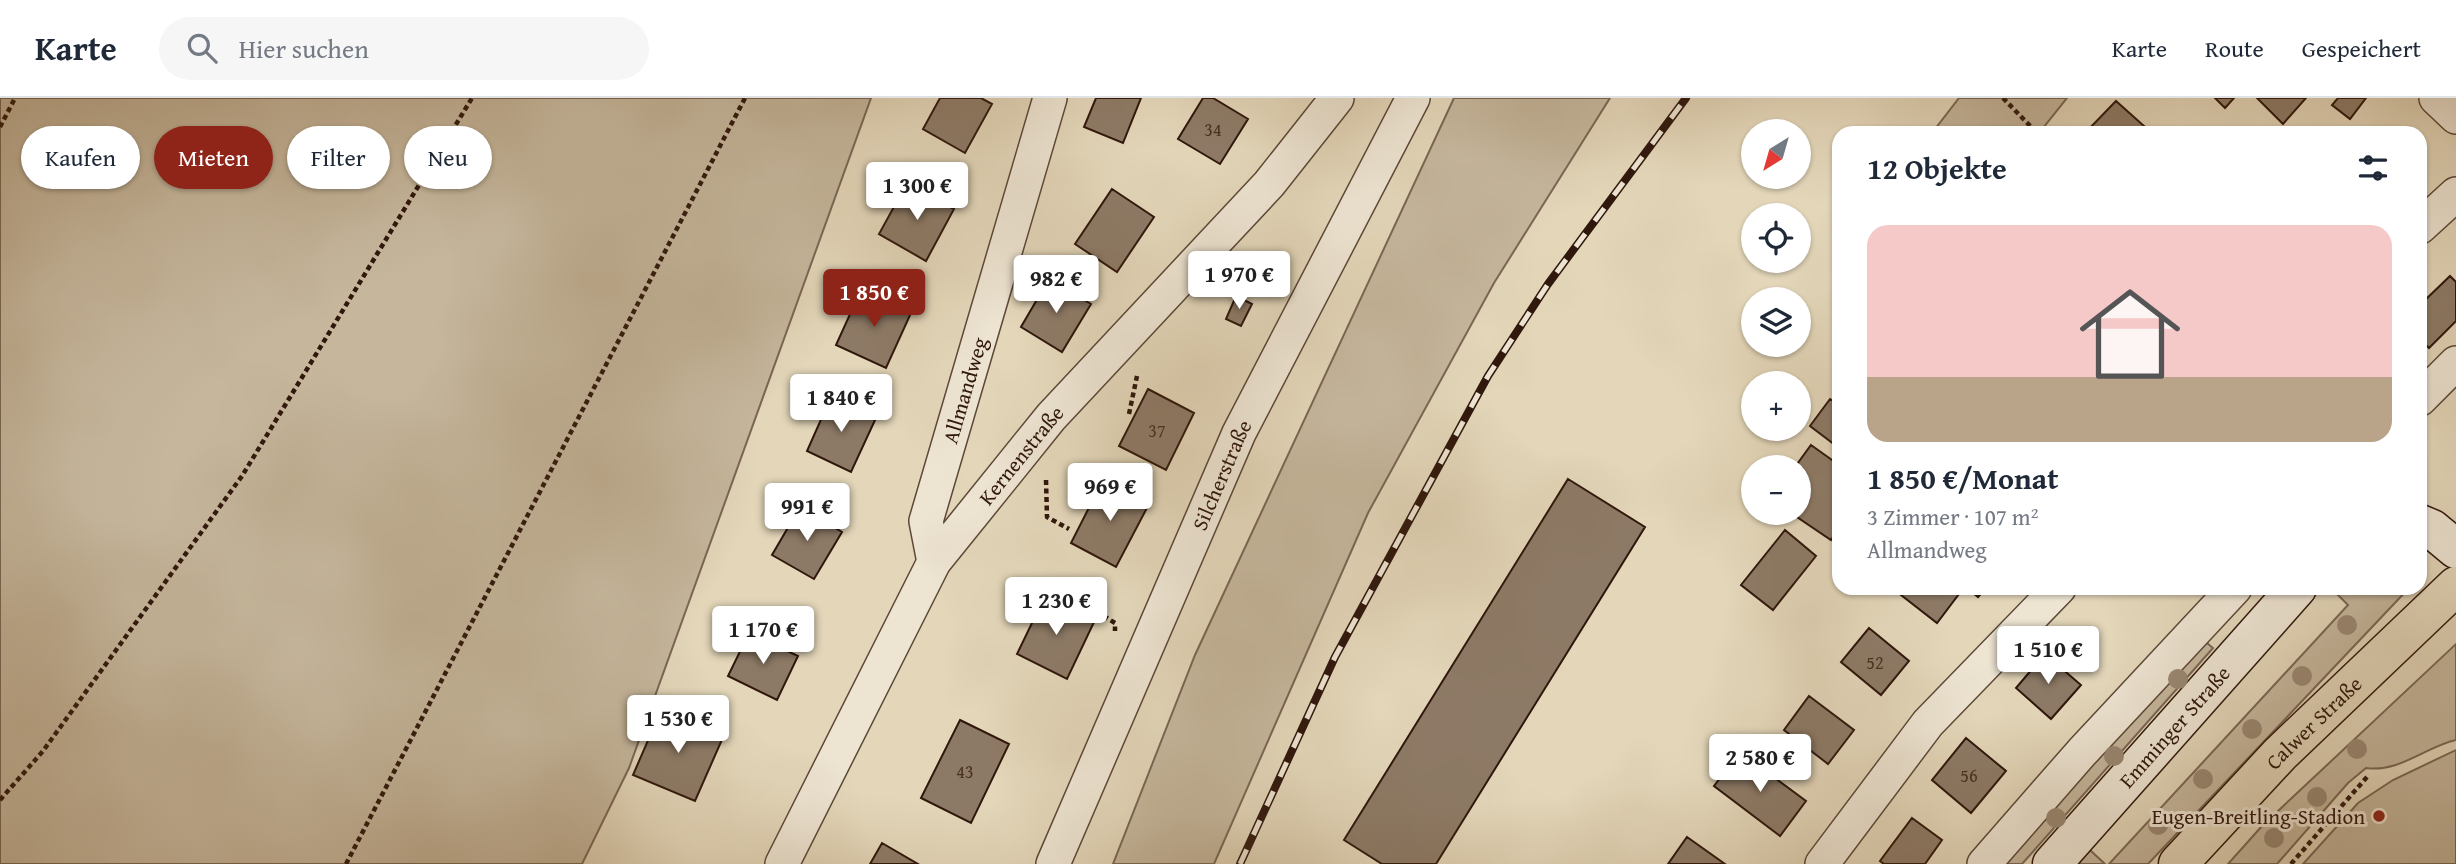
<!DOCTYPE html>
<html lang="de">
<head>
<meta charset="utf-8">
<style>
  body { margin:0; font-family:"Gentium Book Plus",serif; background:#f6f6f7; color:#1f2937; height:100vh; display:flex; flex-direction:column; font-size:26px; white-space:nowrap }
  * { box-sizing:border-box; margin:0 }
  p { font-size:23px; color:#747a83 }
  .icon { flex:none; width:38px; height:38px; fill:none; stroke:currentColor; stroke-width:2; stroke-linecap:round; stroke-linejoin:round }
  .map { position:relative; flex:1; overflow:hidden }
  .drawer { position:absolute; left:1832px; top:28px; width:595px; height:469px; display:flex; flex-direction:column; background:#fff; border-radius:21px; box-shadow:0 2px 5px #0004 }
  .drawer>* { flex:none }
  .banner { position:absolute; left:21px; top:28px; width:665px; height:63px; display:flex; gap:14px }
  .needle { width:46px; rotate:217deg }
  .tools { position:absolute; left:1741px; top:21px; display:grid; gap:14px }
  .tools a { display:grid; place-items:center; width:70px; height:70px; border-radius:50%; background:#fff; box-shadow:0 2px 5px #0004; font-size:35px }
  .price { position:absolute; translate:-50% -60px; padding:0 16px; border-radius:7px; background:#fff; color:#222; font-size:23px; line-height:46px; filter:drop-shadow(0 2px 4px #0008) }
  .price::after { content:''; position:absolute; left:50%; top:42px; width:21px; height:16px; margin-left:-10px; background:inherit; clip-path:polygon(0 0,100% 0,50% 100%) }
  .price.on { background:#8f2418; color:#fff }
  ul { padding:0; list-style:none }
  li { display:grid; align-content:center; gap:14px; height:371px; padding:0 35px }
  li span { display:grid; place-items:center; height:217px; border-radius:21px; color:#555 }
  li>.icon { margin-inline-start:auto }
  span .icon { width:126px; height:126px; fill:#fffc; stroke-width:1 }
  li b { font-size:30px }
  h2 { display:flex; justify-content:space-between; align-items:center; height:84px; padding:0 35px; font-size:30px }
  .tag { padding:0 24px; border-radius:32px; background:#fff; box-shadow:0 2px 5px #0004; font-size:24px; line-height:63px }
  .tag.on { background:#8f2418; color:#fff }
  header { display:flex; align-items:center; gap:42px; box-sizing:border-box; height:98px; padding:0 35px; background:#fff; border-bottom:2px solid #e0e1e3 }
  header strong { font-size:33px }
  nav { display:flex; gap:38px; margin-inline-start:auto; font-size:24px }
  .search { width:490px; height:63px; background:#f6f6f7; display:flex; align-items:center; gap:18px; box-sizing:border-box; padding:0 24px; border-radius:38px; color:#747a83; font-size:26px }
  .map>svg:first-child { display:block }
</style>
</head>
<body>
<header>
<strong>Karte</strong>
<div class="search"><svg class="icon" aria-label="search" viewBox="0 0 24 24"><circle cx="10" cy="10" r="6"/><path d="M15 15l6 6"/></svg>Hier suchen</div>
<nav><a>Karte</a><a>Route</a><a>Gespeichert</a></nav>
</header>
<div class="map">
<svg width="2456" height="766" viewBox="0 0 2456 766">
  <rect width="100%" height="100%" fill="#e3d6b9"/>
  <filter id="stains"><feTurbulence type="fractalNoise" baseFrequency=".00286" numOctaves="4"/><feColorMatrix values="0 0 0 0 .2 0 0 0 0 .09 0 0 0 0 .02 0 0 0 .5 -.17"/></filter>
  <radialGradient id="worn" r=".72"><stop offset=".6" stop-color="#630" stop-opacity="0"/><stop offset="1" stop-color="#630" stop-opacity=".3"/></radialGradient>
  <!-- green -->
  <path fill="#c5b69c" stroke="#7a6654" stroke-width="2" d="M0,0h871l-242,670 -47,96h-582z
    M1454,0h156l-116,185 -126,230 -154,351h-101l82,-209z
    M1959,0h108l-28,35h-107z
    M2409,490l-261,276h-39l239,-259 -16,-16z
    M2201,540l12,10 -191,216h-18z
    M2456,546v96c-31,7 -57,33 -90,28l-18,15 -71,81h-49l34,-38z
    M2456,652v114h-153l55,-61 35,-23z
    M2090,752l15,14h-27z"/>
  <!-- building -->
  <path fill="#8d7a66" stroke="#30170c" stroke-width="2" d="M940,0h41l11,6 -27,49 -42,-24z
    M1096,0h45l-18,45 -39,-16z
    M1203,0h10l35,21 -28,45 -42,-25z
    M2215,0h19l-9,10z
    M2257,0h49l-23,26z
    M2338,0h28l-16,21 -18,-14z
    M2116,3l28,25 -7,7h-52z
    M907,85l47,26 -28,52 -47,-27z
    M1112,91l42,28 -37,55 -42,-28z
    M2450,178l6,6v39l-27,27 -9,-9v-34z
    M1049,181l42,25 -29,48 -41,-25z
    M861,192l50,23 -25,55 -50,-23z
    M1236,198l16,8 -11,22 -15,-7z
    M1148,291l46,24 -28,57 -47,-24z
    M831,299l45,21 -25,54 -44,-21z
    M1830,301l9,6v43l-29,-22z
    M1811,347l28,20v63l-8,12 -40,-27h8v-46h-4z
    M1568,381l77,48 -209,337h-54l-38,-24z
    M1103,382l46,24 -33,63 -45,-24z
    M800,409l42,25 -28,47 -42,-24z
    M1785,432l31,26 -43,54 -32,-25z
    M1892,490h59l8,6 -22,29z
    M1967,490h19l-8,9z
    M1045,498l50,24 -28,59 -50,-25z
    M1869,530l40,33 -28,34 -40,-33z
    M749,535l49,23 -21,44 -49,-24z
    M2045,556l36,31 -30,34 -35,-31z
    M1809,598l45,34 -26,34 -44,-34z
    M662,610l62,27 -29,66 -62,-26z
    M960,622l49,24 -38,79 -50,-25z
    M1966,640l40,33 -35,42 -39,-33z
    M1740,654l66,49 -26,35 -66,-50z
    M1912,720l30,22 -17,24h-41l-4,-3z
    M1687,739l38,27h-57z
    M882,745l36,21h-48z"/>
  <g fill="none" stroke-linecap="round" stroke-linejoin="round">
    <defs>
      <g id="street">
        <path d="M2436,0l20,19"/>
        <path d="M2420,129l36,-33"/>
        <path d="M2420,301l36,-36"/>
        <path id="s1" d="M934,464l-8,-41 124,-423"/>
        <path id="s2" d="M782,766l152,-302 117,-145 218,-233 68,-86"/>
        <path id="s3" d="M1053,766l186,-431 174,-335"/>
        <path d="M1822,766l106,-141 131,-135"/>
        <path d="M1984,766l98,-112 153,-164"/>
      </g>
      <g id="secondary">
        <path d="M2420,426l12,5 24,20"/>
        <path id="s4" d="M2052,766l245,-276"/>
      </g>
      <g id="primary">
        <path id="s5" d="M2178,766l102,-110 176,-168"/>
      </g>
    </defs>
    <!-- street casing -->
    <use href="#street" stroke="#5d4737" stroke-width="36"/>
    <!-- secondary casing -->
    <use href="#secondary" stroke="#30170c" stroke-width="41"/>
    <!-- primary casing -->
    <use href="#primary" stroke="#30170c" stroke-width="41"/>
    <!-- path -->
    <path stroke="#30170c" stroke-width="4.5" stroke-dasharray="5 3.5" stroke-linecap="butt" d="M2003,0l34,35
      M0,29l15,-29
      M1129,316l8,-38
      M1046,382l1,37 22,12
      M1089,509l26,16v8
      M0,702l43,-49 199,-275 230,-378
      M346,766l399,-766
      M2291,766l76,-87"/>
    <!-- street -->
    <use href="#street" stroke="#ede4d2" stroke-width="33"/>
    <!-- secondary -->
    <use href="#secondary" stroke="#ede4d2" stroke-width="38"/>
    <!-- primary -->
    <use href="#primary" stroke="#e3d6b9" stroke-width="38"/>
    <defs>
      <path id="rail" d="M1240,766l95,-207 153,-281 60,-92 138,-186"/>
    </defs>
    <!-- rail casing -->
    <use href="#rail" stroke="#30170c" stroke-width="8"/>
    <!-- rail -->
    <use href="#rail" stroke="#ede4d2" stroke-width="5" stroke-dasharray="16" stroke-linecap="butt"/>
  </g>
  <!-- trees -->
  <g fill="#998772">
    <circle cx="2347" cy="527" r="10"/>
    <circle cx="2302" cy="578" r="10"/>
    <circle cx="2178" cy="581" r="10"/>
    <circle cx="2252" cy="631" r="10"/>
    <circle cx="2357" cy="651" r="10"/>
    <circle cx="2114" cy="658" r="10"/>
    <circle cx="2203" cy="681" r="10"/>
    <circle cx="2317" cy="699" r="10"/>
    <circle cx="2056" cy="720" r="10"/>
    <circle cx="2158" cy="727" r="10"/>
    <circle cx="2274" cy="740" r="10"/>
  </g>
  <!-- markers -->
  <circle fill="#8f2418" stroke="#ede4d2" stroke-width="2.5" cx="2379" cy="718" r="7"/>
  <g text-anchor="middle" dominant-baseline="central" stroke-width="6" stroke-linejoin="round" paint-order="stroke">
    <!-- number labels -->
    <g font-size="18" fill="#473022">
      <text x="1213" y="31">34</text>
      <text x="1157" y="332">37</text>
      <text x="1875" y="564">52</text>
      <text x="965" y="673">43</text>
      <text x="1969" y="677">56</text>
    </g>
    <!-- street labels -->
    <g font-size="21" fill="#30170c" stroke="#ede4d2">
      <text stroke="none"><textPath href="#s1" startOffset="178">Allmandweg</textPath></text>
      <text stroke="none"><textPath href="#s2" startOffset="476">Kernenstraße</textPath></text>
      <text stroke="none"><textPath href="#s3" startOffset="424">Silcherstraße</textPath></text>
      <text stroke="none"><textPath href="#s5" startOffset="196">Calwer Straße</textPath></text>
      <text stroke="none"><textPath href="#s4" startOffset="184">Emminger Straße</textPath></text>
    </g>
    <!-- poi labels -->
    <g font-size="21" fill="#30170c" stroke="#ede4d2" text-anchor="end">
      <text x="2365" y="718">Eugen-Breitling-Stadion</text>
    </g>
  </g>
  <rect width="100%" height="100%" filter="url(#stains)"/>
  <rect width="100%" height="100%" fill="url(#worn)"/>
</svg>
<div class="tools">
<a><svg class="needle" viewBox="-14 -14 28 28"><path d="M0-13l5 13h-10z" fill="#e53935"/><path d="M0 13l5-13h-10z" fill="#747a83"/></svg></a>
<a><svg class="icon" aria-label="locate" viewBox="0 0 24 24"><circle cx="12" cy="12" r="6"/><path d="M12 2v4M12 18v4M2 12h4M18 12h4"/></svg></a>
<a><svg class="icon" aria-label="layers" viewBox="0 0 24 24"><path d="M12 4l9 5-9 5-9-5zM3 14l9 5 9-5"/></svg></a>
<a>+</a>
<a>−</a>
</div>
<b class="price" style="left:917px;top:124px">1 300 €</b>
<b class="price" style="left:1239px;top:213px">1 970 €</b>
<b class="price" style="left:1056px;top:217px">982 €</b>
<b class="price on" style="left:874px;top:231px">1 850 €</b>
<b class="price" style="left:841px;top:336px">1 840 €</b>
<b class="price" style="left:1110px;top:425px">969 €</b>
<b class="price" style="left:807px;top:445px">991 €</b>
<b class="price" style="left:1056px;top:539px">1 230 €</b>
<b class="price" style="left:763px;top:568px">1 170 €</b>
<b class="price" style="left:2048px;top:588px">1 510 €</b>
<b class="price" style="left:678px;top:657px">1 530 €</b>
<b class="price" style="left:1760px;top:696px">2 580 €</b>
<div class="banner">
<a class="tag">Kaufen</a>
<a class="tag on">Mieten</a>
<a class="tag">Filter</a>
<a class="tag">Neu</a>
</div>
<section class="drawer">
<h2>12 Objekte<svg class="icon" aria-label="filters" viewBox="0 0 24 24"><path d="M4 7h16M4 17h16"/><circle cx="9" cy="7" r="2"/><circle cx="15" cy="17" r="2"/></svg></h2>
<ul>
<li><span style="background:linear-gradient(#f6c9c9 70%,#b9a48a 0)"><svg class="icon" aria-label="home" viewBox="0 0 24 24"><path d="M3 11l9-7 9 7M6 9v11h12V9"/></svg></span><div><b>1 850 €/Monat</b><p>3 Zimmer · 107 m²</p><p>Allmandweg</p></div></li>
</ul>
</section>
</div>
</body>
</html>
